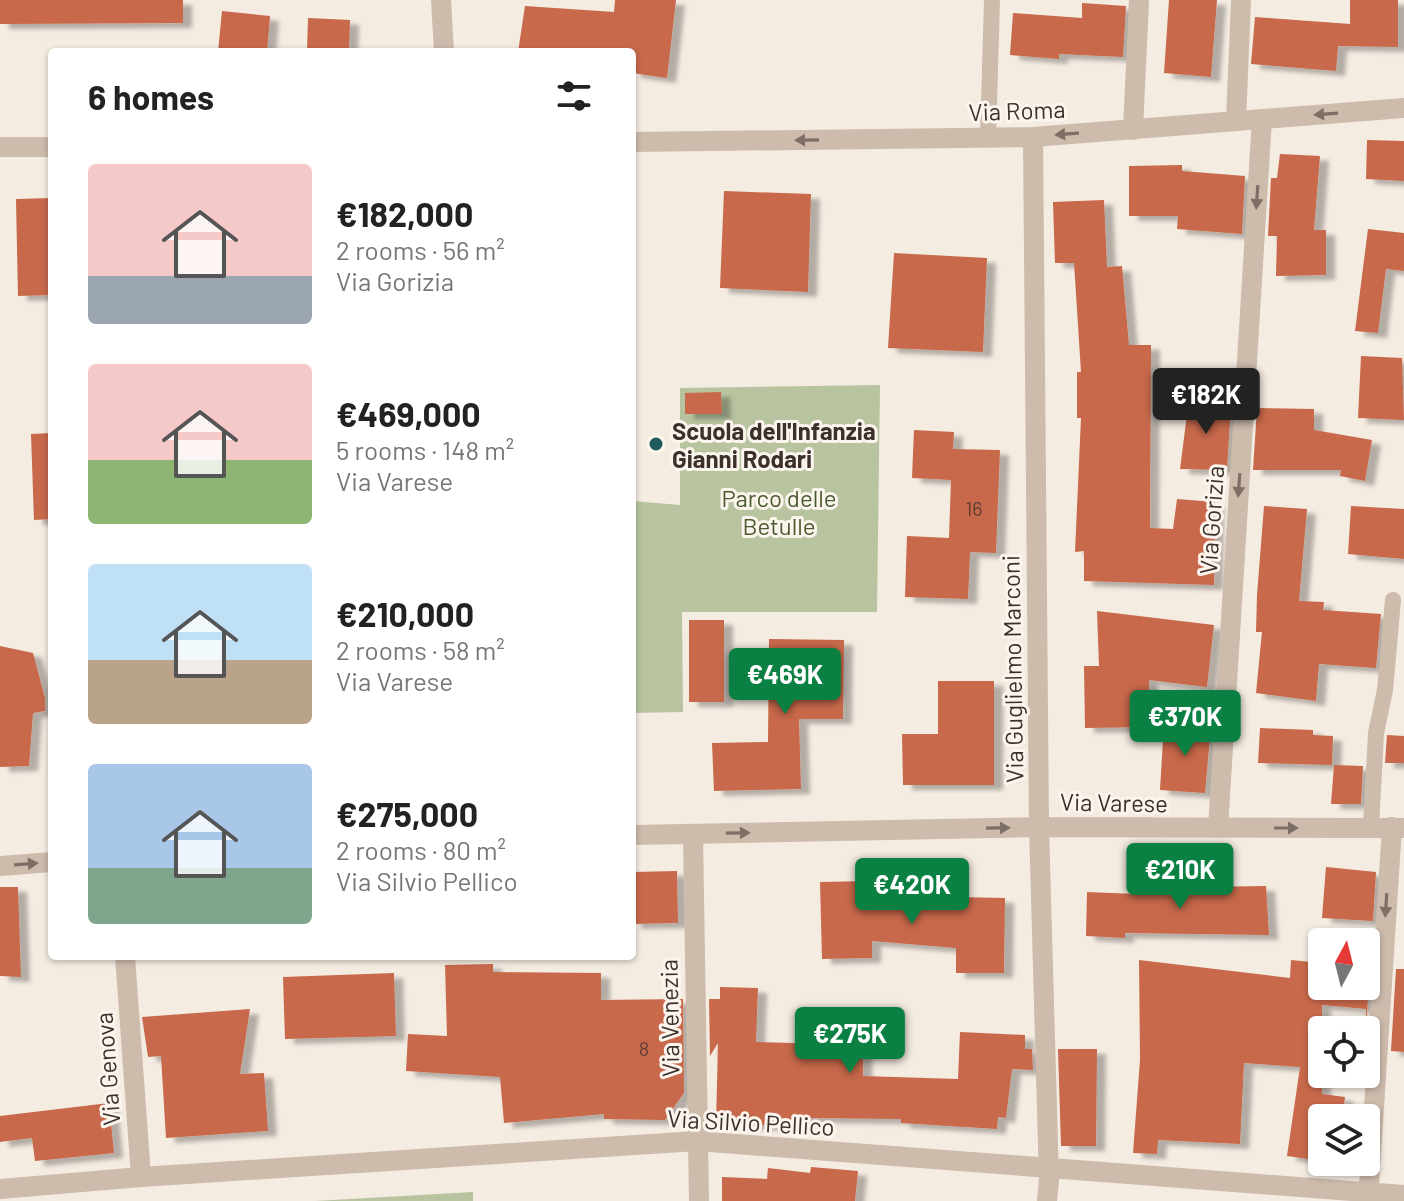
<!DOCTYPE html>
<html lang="en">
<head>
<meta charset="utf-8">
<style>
  body { margin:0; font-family:Barlow,sans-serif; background:#f6f6f6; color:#222; height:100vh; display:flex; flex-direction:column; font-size:30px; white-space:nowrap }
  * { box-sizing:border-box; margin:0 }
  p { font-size:26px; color:#767676 }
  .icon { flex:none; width:44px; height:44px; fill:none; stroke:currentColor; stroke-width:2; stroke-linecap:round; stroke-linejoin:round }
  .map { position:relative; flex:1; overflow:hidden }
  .sheet { position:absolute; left:48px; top:48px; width:588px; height:912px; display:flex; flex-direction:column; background:#fff; border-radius:8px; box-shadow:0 2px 6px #0004 }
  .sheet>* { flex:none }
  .needle { width:52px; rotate:7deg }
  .buttons { position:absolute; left:1308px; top:928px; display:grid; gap:16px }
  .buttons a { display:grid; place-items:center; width:72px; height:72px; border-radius:8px; background:#fff; box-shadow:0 2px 6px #0004; font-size:40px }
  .price { position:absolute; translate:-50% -68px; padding:0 18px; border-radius:8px; background:#0b8043; color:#fff; font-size:26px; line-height:52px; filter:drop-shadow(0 2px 4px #0008) }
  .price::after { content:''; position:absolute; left:50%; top:48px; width:24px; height:18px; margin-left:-12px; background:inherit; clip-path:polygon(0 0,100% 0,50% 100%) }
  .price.active { background:#222; color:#fff }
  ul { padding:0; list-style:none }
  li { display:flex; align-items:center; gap:24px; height:200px; padding:0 40px }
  li span { display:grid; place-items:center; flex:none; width:224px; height:160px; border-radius:8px; color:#555 }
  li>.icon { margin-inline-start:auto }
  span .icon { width:96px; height:96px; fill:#fffc; stroke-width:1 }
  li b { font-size:34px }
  h2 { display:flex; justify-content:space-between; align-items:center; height:96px; padding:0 40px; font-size:34px }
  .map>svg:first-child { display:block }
</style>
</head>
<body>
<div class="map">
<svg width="1404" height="1201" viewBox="0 0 1404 1201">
  <defs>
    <filter id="shadow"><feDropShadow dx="9" dy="5" stdDeviation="2" flood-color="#0004"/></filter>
  </defs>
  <rect width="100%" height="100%" fill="#f4ebe1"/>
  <!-- green -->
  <path fill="#b8c4a0" d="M880,385l-3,227h-195l1,100 -51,1v-212l48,4v-117z
    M473,1192v9h-158z"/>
  <!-- building -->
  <path fill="#c8694b" filter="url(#shadow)" d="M0,0h183v23l-183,1z
    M615,0h61l-9,78 -35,-5v-21h-114l7,-46 89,6z
    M1169,0h48l-6,77 -47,-4z
    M1350,0h48v47l-60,-1 -2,25 -85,-7 4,-47 95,7z
    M1082,3l44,3 -3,51 -64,-3v5l-49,-4 3,-42 69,5z
    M222,11l48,5 -3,36h-49z
    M308,18l42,2 -1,32h-42z
    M1367,140l37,1v40l-38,-2z
    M1280,154l40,2 -6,74h12v45l-50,1 1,-40h-9l3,-58h6z
    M1182,165v6l63,5 -3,58 -65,-5 1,-13h-49v-50z
    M724,191l87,3 -3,98 -88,-4z
    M52,198v97l-34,1 -2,-97z
    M1104,200l3,67 15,-1 7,79h22l-1,183 23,1 4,-30 38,3 -1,83 -130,-4v-30l-9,1 6,-134h-4v-46h4l-7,-109h-19l-2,-61z
    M1368,229l36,4v38l-18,-2 -8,64 -23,-2z
    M894,253l93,5 -4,94 -95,-4z
    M1361,356l41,2 2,62 -46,-2z
    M721,392l1,22h-37v-21z
    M1189,399l42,5 -4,66 -47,-1z
    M1257,408l57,1v21l58,10 -7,41 -25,-5 1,-6h-88z
    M914,430l40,2 -1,17 47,1 -4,103 -26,-1 -2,47 -63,-2 2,-61 42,2 2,-58 -39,-2z
    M52,433v86l-18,1 -3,-86z
    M1264,506l43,3 -8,92 25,1 -1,8 58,4 -5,54 -57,-4 -3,37 -60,-8 6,-61h-6l1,-37z
    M1351,506l53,3v50l-56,-5z
    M1097,611l117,14 -7,62 -58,-7v47l-64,1 -1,-62h15z
    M689,620h35v82h-35z
    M769,639l75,1 -1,79h-44l2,70 -87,2 -2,-48 56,-1z
    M0,646l33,7 12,45v13l-12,2 -4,53 -29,1z
    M938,681h56v104h-91l-1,-51h36z
    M1164,723l47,3 -6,67 -45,-3z
    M1260,728l53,2v5l20,1 -1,29 -74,-2z
    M1387,735l17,1v27h-19z
    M1334,765l29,1 -2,38h-30z
    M1326,867l50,5 -3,49 -51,-3z
    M677,871l1,52 -46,1v-52z
    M870,881l1,18 85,8v-10l49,1 -1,75h-48v-25l-84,-7v17l-50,1 -2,-77z
    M1160,881l43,1v5l63,-1 3,49 -144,-2v5l-39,-2 1,-44 73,3z
    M0,887h18l3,90 -21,-1z
    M1139,960l151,18 1,-18 31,3v23h44v-20l4,1 -4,62v-20l-44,-4v89l23,3 -3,21h-20v43l-35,-5 13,-89 -56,-4 -4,81 -82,-4 -1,14 -24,-1 7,-93z
    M493,964v8l108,1v27l82,-1 1,94 -19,27 -61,-1v-5l-100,9 -4,-46 -94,-6 2,-37 39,2 -2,-71z
    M1396,969h8v83l-13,-1z
    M394,973l2,63 -111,3 -2,-62z
    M720,987l38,1 -2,54 73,2v-34h35l-1,66 95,3 2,-47 65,3v14h7l1,21 -21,-1 -6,49 -8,-1 -1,12 -96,-6v-4l-96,-1v8l-89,-2 2,-81 -8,13 -1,-57h11z
    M250,1009l-10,65 24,-1 4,58 -102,7 -5,-82 -13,1 -6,-40z
    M1058,1049h39l-1,97h-35z
    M109,1103l5,50 -79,8 -3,-23 -32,4v-26z
    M811,1167l47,4 -3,30h-133v-24l45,2 1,-11 42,5z"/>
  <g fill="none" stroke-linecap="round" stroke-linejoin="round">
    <!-- service -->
    <path stroke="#cdbbac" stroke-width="16" d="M988,138l4,-138
      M1371,827l5,-94 9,-43 8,-90"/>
    <!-- minor -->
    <path stroke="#cdbbac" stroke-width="20" d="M441,0l3,52
      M1236,121l5,-121
      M1133,130l6,-130
      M1033,137l6,690 10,353 -2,21
      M632,142l401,-5 371,-29
      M0,147h52
      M1218,828l44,-709
      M693,834l6,367
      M632,835l407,-8 365,1
      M0,866l52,-4
      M125,956l16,221
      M0,1189l141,-12 556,-36 707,54
      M1368,1201l24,-374"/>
  </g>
  <!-- one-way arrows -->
  <defs><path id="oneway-solid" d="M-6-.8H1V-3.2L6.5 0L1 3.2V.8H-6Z" transform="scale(2)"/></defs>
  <g fill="#7d6f65">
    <use href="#oneway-solid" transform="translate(1326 114) rotate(176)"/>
    <use href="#oneway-solid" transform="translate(1067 134) rotate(176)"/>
    <use href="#oneway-solid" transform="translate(807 140) rotate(179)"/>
    <use href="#oneway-solid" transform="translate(1257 197) rotate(94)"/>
    <use href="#oneway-solid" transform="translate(1239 485) rotate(94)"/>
    <use href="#oneway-solid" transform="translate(998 828) rotate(-1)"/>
    <use href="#oneway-solid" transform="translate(1286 828)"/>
    <use href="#oneway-solid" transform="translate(738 833) rotate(-1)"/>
    <use href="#oneway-solid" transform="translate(26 864) rotate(-4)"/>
    <use href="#oneway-solid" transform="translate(1386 905) rotate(94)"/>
  </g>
  <!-- markers -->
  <circle fill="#1f5a5e" stroke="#fbf5ee" stroke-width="3" cx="656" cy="444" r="8"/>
  <g text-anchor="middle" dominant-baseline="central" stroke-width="6" stroke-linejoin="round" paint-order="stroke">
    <!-- number labels -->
    <g font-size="20" fill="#5e3e33">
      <text x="974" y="508">16</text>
      <text x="644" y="1048">8</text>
    </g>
    <!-- street labels -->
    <g font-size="24" fill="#3b302b" stroke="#fbf5ee">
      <text transform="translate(1017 110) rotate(-2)">Via Roma</text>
      <text transform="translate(1211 520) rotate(-86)">Via Gorizia</text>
      <text transform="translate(1012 669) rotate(-91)">Via Guglielmo Marconi</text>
      <text transform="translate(1114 802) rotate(1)">Via Varese</text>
      <text transform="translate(669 1018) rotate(-91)">Via Venezia</text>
      <text transform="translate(107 1069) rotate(-94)">Via Genova</text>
      <text transform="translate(751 1122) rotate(3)">Via Silvio Pellico</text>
    </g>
    <!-- poi labels -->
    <g font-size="24" font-weight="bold" fill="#3b302b" stroke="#fbf5ee" text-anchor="start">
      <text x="672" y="430">Scuola dell'Infanzia<tspan x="672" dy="28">Gianni Rodari</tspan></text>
    </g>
    <!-- park labels -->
    <g font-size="24" fill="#4a5a2e" stroke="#fbf5ee">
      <text x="779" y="497">Parco delle<tspan x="779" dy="28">Betulle</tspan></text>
    </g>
  </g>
</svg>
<div class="buttons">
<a><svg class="needle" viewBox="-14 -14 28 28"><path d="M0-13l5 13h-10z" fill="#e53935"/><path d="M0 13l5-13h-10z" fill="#767676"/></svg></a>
<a><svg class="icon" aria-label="locate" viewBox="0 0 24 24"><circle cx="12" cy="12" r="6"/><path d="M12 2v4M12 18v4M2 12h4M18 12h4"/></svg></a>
<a><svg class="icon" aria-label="layers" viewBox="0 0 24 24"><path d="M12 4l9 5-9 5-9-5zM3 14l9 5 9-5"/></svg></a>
</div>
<b class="price active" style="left:1206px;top:436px">€182K</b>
<b class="price" style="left:785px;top:716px">€469K</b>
<b class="price" style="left:1185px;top:758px">€370K</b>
<b class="price" style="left:1180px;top:911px">€210K</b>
<b class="price" style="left:912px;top:926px">€420K</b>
<b class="price" style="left:850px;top:1075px">€275K</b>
<section class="sheet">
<h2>6 homes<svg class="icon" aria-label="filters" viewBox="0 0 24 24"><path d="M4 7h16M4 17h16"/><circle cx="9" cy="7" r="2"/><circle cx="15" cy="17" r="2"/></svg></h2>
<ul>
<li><span style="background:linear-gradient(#f6c9c9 70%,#9aa5b1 0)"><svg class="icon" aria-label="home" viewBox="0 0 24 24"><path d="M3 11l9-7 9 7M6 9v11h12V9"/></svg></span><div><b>€182,000</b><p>2 rooms · 56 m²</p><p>Via Gorizia</p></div></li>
<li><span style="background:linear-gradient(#f6c9c9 60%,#8fb573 0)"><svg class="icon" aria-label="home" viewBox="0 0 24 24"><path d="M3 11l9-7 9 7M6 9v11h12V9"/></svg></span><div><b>€469,000</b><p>5 rooms · 148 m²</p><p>Via Varese</p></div></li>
<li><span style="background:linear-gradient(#bfe0f5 60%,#b9a48a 0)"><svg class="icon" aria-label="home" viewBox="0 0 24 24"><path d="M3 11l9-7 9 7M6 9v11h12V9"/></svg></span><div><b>€210,000</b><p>2 rooms · 58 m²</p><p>Via Varese</p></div></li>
<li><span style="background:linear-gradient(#a9c7e8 65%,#7fa58c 0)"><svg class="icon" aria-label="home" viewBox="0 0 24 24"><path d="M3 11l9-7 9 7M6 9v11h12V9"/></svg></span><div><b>€275,000</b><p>2 rooms · 80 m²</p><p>Via Silvio Pellico</p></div></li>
</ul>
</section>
</div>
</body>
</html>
